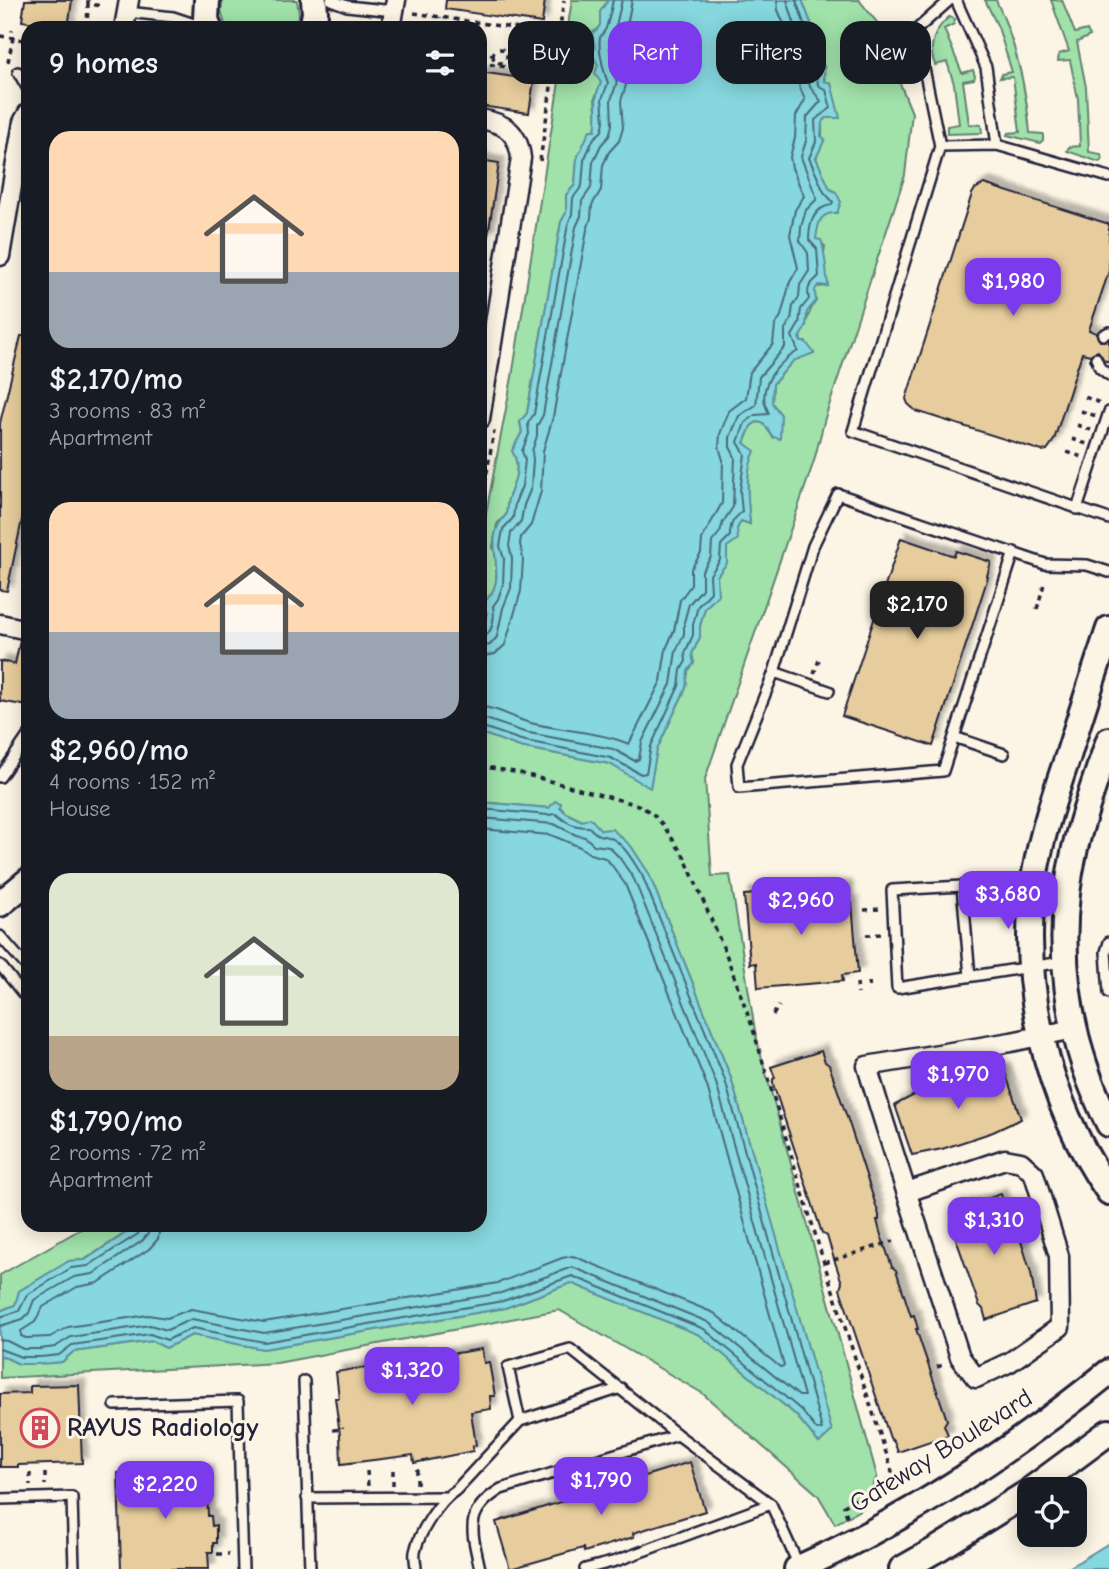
<!DOCTYPE html>
<html lang="en">
<head>
<meta charset="utf-8">
<style>
  body { margin:0; font-family:"Comic Neue",sans-serif; background:#242831; color:#f1f3f6; height:100vh; display:flex; flex-direction:column; font-size:26px; white-space:nowrap }
  * { box-sizing:border-box; margin:0 }
  p { font-size:23px; color:#9ea1a6 }
  .icon { flex:none; width:38px; height:38px; fill:none; stroke:currentColor; stroke-width:2; stroke-linecap:round; stroke-linejoin:round }
  .map { position:relative; flex:1; overflow:hidden }
  .panel { position:absolute; left:21px; top:21px; width:466px; height:1211px; display:flex; flex-direction:column; background:#171b24; border-radius:21px; box-shadow:0 4px 18px #0003 }
  .panel>* { flex:none }
  .top-card { position:absolute; left:508px; top:21px; width:495px; height:63px; display:flex; gap:14px }
  .tools { position:absolute; left:1017px; top:1477px; display:grid; gap:14px }
  .tools a { display:grid; place-items:center; width:70px; height:70px; border-radius:14px; background:#171b24; box-shadow:0 4px 18px #0003; font-size:35px }
  .price { position:absolute; translate:-50% -60px; padding:0 16px; border-radius:14px; background:#7c3aed; color:#fff; font-size:23px; line-height:46px; filter:drop-shadow(0 2px 4px #0008) }
  .price::after { content:''; position:absolute; left:50%; top:42px; width:21px; height:16px; margin-left:-10px; background:inherit; clip-path:polygon(0 0,100% 0,50% 100%) }
  .price.active { background:#222; color:#fff }
  ul { padding:0; list-style:none }
  li { display:grid; align-content:center; gap:14px; height:371px; padding:0 28px }
  li span { display:grid; place-items:center; height:217px; border-radius:21px; color:#555 }
  li>.icon { margin-inline-start:auto }
  span .icon { width:126px; height:126px; fill:#fffc; stroke-width:1 }
  li b { font-size:30px }
  h2 { display:flex; justify-content:space-between; align-items:center; height:84px; padding:0 28px; font-size:30px }
  .tag { padding:0 24px; border-radius:21px; background:#171b24; box-shadow:0 4px 18px #0003; font-size:24px; line-height:63px }
  .tag.active { background:#7c3aed; color:#fff }
  .map>svg:first-child { display:block }
</style>
</head>
<body>
<div class="map">
<svg width="1109" height="1569" viewBox="0 0 1109 1569">
  <defs>
    <filter id="shadow"><feDropShadow dx="6" dy="-6" stdDeviation="2" flood-color="#0004"/></filter>
  </defs>
  <rect width="100%" height="100%" fill="#fcf5e5"/>
  <filter id="ink" filterUnits="userSpaceOnUse"><feTurbulence type="fractalNoise" baseFrequency=".0143" numOctaves="2"/><feDisplacementMap in="SourceGraphic" scale="14" xChannelSelector="R" yChannelSelector="G"/><feConvolveMatrix kernelMatrix="1 2 1 2 8 2 1 2 1" color-interpolation-filters="sRGB"/></filter>
  <g filter="url(#ink)">
    <!-- green -->
    <path fill="#a1e1aa" stroke="#628272" stroke-width="2" d="M223,0h74l2,14 -3,13 -70,1 -5,-18z
      M572,0h36l-8,12v13l-4,6 -4,1 3,16 -3,6 6,11 3,18 -6,15 2,24 -2,8 -18,28 -2,27 -9,10v18l-5,9 -34,191 -7,9 2,10 -10,19c10,15 2,33 -4,48 -1,5 -1,11 -2,16l-9,9 -4,23 4,12 -1,25 -16,60v-99l32,-168z
      M802,0h57l24,30 1,14 28,69 -7,62 -80,243 -11,43 -109,318 7,97 18,-1 26,162 121,439 -12,31 -30,17 -17,-29 -116,-102 -143,-83 -282,53 -277,15v-23l19,9 43,-2 11,-10 79,-11 14,7 26,-13 71,14 242,-41 66,-25 129,52 96,80 23,28 12,-12 -100,-353 -83,-206 -41,-41 -6,-1 -35,-17 -6,-6v-3l-11,4 -69,-6v-72l1,3 39,14 90,17 40,23 7,-38 29,-61 2,-17 6,-8 -2,-9 8,-17v-11l5,-18 13,-13 -1,-19 10,-13v-16l14,-26 9,3c-2,-24 -6,-50 4,-72l-10,-9 7,-17 6,-4 6,1 10,14 8,-22 -9,-12 1,-19 20,-23 8,-19 -1,-8c9,-11 6,-20 16,-33l-2,-9 2,-5 12,-1 -5,-27 2,-13 -10,-7 5,-21 8,-6 2,-22 -14,-32 6,-13v-22l4,-5 -2,-52 -8,-8 -1,-12 4,-2z
      M985,0h11c20,43 30,85 34,133l13,1v6l-3,3 -33,-8 1,-2 12,-1 -7,-55 -13,1 2,-4 10,-2 -14,-45z
      M1051,0h11l13,33 12,-3 3,6 -13,6 9,45 3,65 12,2 1,6 -3,2 -32,-11 2,-4 11,-1 -2,-47 -8,-39 -12,1 1,-7 10,-3z
      M949,17l6,2 -1,5 -10,5 18,44 11,-3 2,6 -1,3 -11,2 6,43 12,1 1,8 -35,1v-8l12,-2 -5,-40 -7,-22 -12,3c-8,-19 0,-36 14,-48z
      M88,1225h50l-54,35 -15,1 -54,44 -15,6v-36z"/>
    <!-- water -->
    <path fill="#86d7de" stroke="#5e8f9d" stroke-width="2" d="M608,0h194l17,44 -4,3 1,11 8,8v15l7,2 9,35h-14l-4,5 -1,13 4,3 -9,19 14,31 6,3 5,10 -4,11c-18,-1 -19,11 -21,26l5,1c3,5 6,36 7,46l-9,-1c-7,5 -3,9 -3,16l-9,11 -1,15 -7,11 2,4h5l8,11 -21,8 -20,23 -1,19 9,12 -1,24 -7,-2 -10,-14 -6,-1 -6,4 -7,17 11,8c-11,23 -7,49 -5,73l-9,-3 -4,8 1,10 -11,8v16l-10,13 1,19 -13,13 -5,18v11l-8,17 2,9 -6,8 -2,17 -29,61 -7,39 -40,-24 -90,-17 -39,-14 -1,-3 1,-43 -1,-43 7,-31 -5,-9c33,-27 -5,-61 24,-89 1,-5 1,-11 2,-16 6,-15 14,-33 4,-48l10,-19 -2,-10 7,-9 34,-191 5,-9v-18l9,-10 2,-27 13,-28h5c4,-17 -3,-31 6,-47l-6,-10 3,-8 -6,-11 3,-6 -3,-16 4,-1 4,-6v-13z
      M555,801l6,2 -1,4 6,6 16,8 8,-3 11,12 11,-1 19,17 17,26 83,206 101,353 -13,12 -23,-28 -96,-80 -129,-52 -66,25 -242,41 -71,-14 -26,13 -14,-7 -79,11 -11,10 -21,2h-22l-19,-9v-44l15,-6 4,-14 50,-30 16,-1 53,-35h342v-423l69,6z
      M1109,1543v26h-42z"/>
    <g fill="none" stroke-linecap="round" stroke-linejoin="round">
      <!-- shore -->
      <path stroke="#4a6a7c" stroke-width="2" d="M480,638c13,-2 15,-21 13,-32l5,-7 5,-15 1,-25 -4,-13 3,-17 10,-11 2,-15 7,-17 3,-26 -3,-9 7,-17 -1,-11 6,-9 34,-190 4,-10 1,-16 9,-12 2,-26 10,-22 8,-7 2,-10 -2,-22 6,-16c-4,-10 -10,-34 -8,-45 0,-2 6,-8 6,-10 2,-5 6,-23 7,-28
        M480,647l10,-2 7,-8 6,-29 8,-20 1,-30 -3,-12 2,-13 10,-12 3,-16 7,-17 2,-28 -1,-9 5,-15v-10l6,-11 33,-188 5,-11 1,-15 9,-13 2,-26 8,-17 8,-9 3,-11 -1,-25 6,-18 -5,-11 -3,-31 6,-10 7,-30
        M480,657l15,-3 10,-9 16,-54 2,-32 -3,-15 1,-7 10,-12 10,-34 2,-40 10,-34 34,-187 4,-12 1,-13 9,-15 2,-25 6,-13 10,-11 4,-13 -2,-27 6,-19 -7,-39 6,-13 6,-30
        M480,707c16,0 31,10 47,15 33,9 70,9 102,22l32,-63 5,-32 8,-18 6,-31 11,-15v-16l10,-16 1,-14 20,-36 1,-43 -4,-13 1,-13 9,-23 17,-13 4,-26 23,-28 2,-18 6,-10 9,-34 8,-14 -8,-33 5,-25 9,-14 -12,-28 -2,-11 5,-19 1,-22 9,-16 -14,-35 -2,-23 -3,-13 -8,-19 -1,-10
        M480,717l44,15 89,17 22,12 4,-2 3,-17 29,-58 5,-33 8,-17v-12l5,-18 13,-15v-18l9,-14 1,-15 8,-10 3,-10 10,-15 2,-50 -5,-10v-10l9,-21 17,-11 3,-28 26,-30v-18l6,-9 2,-14 6,-9 1,-12 9,-14 -1,-18 -8,-12 1,-14 5,-17 11,-11 -16,-42 5,-16 1,-24 14,-16 -11,-14 -3,-15 -6,-10 -1,-21 -13,-41
        M480,726l41,14 90,18 30,16 5,-1 5,-27 28,-60 2,-16 5,-9 -1,-8 8,-18v-10l5,-19 13,-14 -1,-17 10,-15 1,-15 9,-9c0,-12 3,-17 12,-24l-2,-21 5,-37 -7,-12 7,-19 10,-8 14,-1c-1,-3 -3,-7 -4,-10 -5,-23 16,-43 33,-53l-6,-15 7,-12 2,-15 8,-10c-3,-13 2,-15 10,-23l-2,-27 -8,-9c0,-16 4,-32 22,-35l2,-3 -9,-10 -15,-34 7,-16 -1,-22 16,-12 -5,-18 -8,-5 -2,-16 -7,-10 1,-18 -14,-41
        M160,1225l-2,14 -9,10 -51,34 -21,4 -34,20 -8,15 -14,9v5l5,2 24,-1 18,-10 80,-12 19,3 24,-9 73,13 234,-39 64,-25 11,-2 141,57 66,54 4,-1 -77,-280 -82,-202 -14,-20 -6,-6 -15,-4 -10,-7 -29,-12 -71,-6
        M0,1317l19,-6 8,-16 44,-27 17,-2 50,-32 3,-9
        M0,1326l23,-7 6,-6 5,-13 40,-23 19,-3 49,-33 6,-7 2,-9
        M0,1340l7,1 16,8h17l15,-2 16,-10 79,-12 17,5 25,-11 72,14 237,-40 71,-26 136,55 91,74h5l-88,-313 -82,-204 -15,-22 -10,-10 -15,-2 -9,-8 -9,-2 -22,-11 -74,-6
        M0,1349l21,8h20l18,-2 13,-10 78,-11 17,6 26,-12 71,14 239,-41 69,-25 132,53 97,81 16,20 5,-1 -97,-349 -83,-205c-8,-12 -16,-28 -29,-36 -11,-6 -12,1 -24,-12 -12,1 -24,-5 -33,-13l-8,1 -68,-6"/>
    </g>
    <!-- building -->
    <path fill="#e7cd9d" stroke="#22223b" stroke-width="2" filter="url(#shadow)" d="M25,0h47l-4,28 -46,-7z
      M446,0h99l-3,23 -97,-14z
      M480,72l54,8 -5,33 -49,-7z
      M480,160l19,3 -11,73 -8,-1z
      M984,184l125,40v47l-20,59 7,3 4,8 9,-1v22l-5,-2 -6,-9 -8,4 -8,-2 -28,87 -7,10 -5,1 -126,-40 -8,-7 -2,-5 66,-205 3,-5z
      M21,336h7v155l-21,100 -7,-1v-167z
      M901,538l53,18 2,-5 35,11 -4,14 1,1 -55,169 -91,-30z
      M20,640l8,1v65l-28,-5v-40l15,3z
      M846,887l1,16h5l6,70 -16,2 1,6 -85,7 -2,-25 -6,1 -6,-69z
      M821,1051l4,11 4,3 20,58 30,92v5h-2l3,12 12,35 4,3 15,46 3,-1 4,14h-2l31,91 -3,5 4,10 -50,17 -4,-10 -4,-4 -50,-149 2,-6 -8,-24 -7,-23 -5,-3 -49,-149v-5l2,-1 -4,-11z
      M1004,1069l17,50 -28,13 -51,17 -30,6 -17,-50 27,-14 53,-18 18,-3v2z
      M1001,1194l4,12 4,3 6,13 16,51 5,30 -50,17 -3,-11 -4,-4 -27,-78v-4l3,-1 -4,-11z
      M482,1349l2,14 5,-1 6,34h-5l1,13 -20,3 5,33 -3,1v5l-59,12 -1,-8 -72,9 -1,-29 -5,-37h4l-3,-26 62,-10 -1,-6 22,-3v6z
      M79,1385l3,78 -64,2v2h-18v-73l30,-1v-7z
      M690,1462l15,49 -72,22 1,4 -50,15 -1,-4 -73,21 -14,-47z
      M206,1471l2,45h3l1,10 4,-1v18h-3v9h-5l1,17h-88l-3,-96z"/>
    <g fill="none" stroke-linecap="round" stroke-linejoin="round">
      <defs>
        <path id="lane" d="M331,0l16,6 47,5
          M950,0l-34,30 24,116 -87,285 256,88
          M956,0l30,67 11,78
          M127,12l46,5 30,10
          M18,72l10,17
          M940,146l57,-1 112,32
          M1103,335l6,-3
          M1096,358l4,10 9,7
          M1077,509l32,-97
          M1014,552l-71,219 -204,17 -2,-24 37,-92 39,-126 25,-52 207,70 42,1 22,7
          M774,672l55,19
          M954,737l50,17
          M0,777l28,-41
          M0,936l28,32
          M1109,942l-3,10 3,41
          M0,965l28,35
          M970,976l-8,-90 -70,4 5,98 165,-26
          M304,1381l6,188
          M621,1388l-101,33 -12,-54 62,-18 108,86 93,69 28,62
          M115,1405l123,-4 5,168
          M307,1498l137,-1
          M0,1499l72,-2 2,72
          M416,1569c0,-5 -2,-12 -1,-17 4,-20 25,-52 41,-62l64,-69
          M480,1569c-8,-38 -17,-57 21,-80l177,-54
          M585,1569l31,-8 155,-57"/>
        <path id="street" d="M124,28l5,-28
          M391,28l5,-28
          M480,119c25,4 38,13 41,39l-41,261
          M0,256l23,-134 5,-9
          M0,624l28,6
          M907,1192l98,-33 16,3 13,12 25,82 1,71 -50,35 -34,16 -16,-21c-31,-97 -64,-193 -93,-291l144,-24 63,-13"/>
        <path id="secondary" d="M207,0l-1,19 3,9
          M312,28l3,-15 -1,-13
          M1109,629c-14,42 -28,84 -41,127 -13,38 -26,77 -33,117 -17,109 11,228 74,319
          M1109,740c-12,36 -25,71 -34,108 -22,93 -9,192 34,276
          M0,904l28,-23
          M1032,1489l77,-57
          M797,1569c113,-51 216,-119 312,-197
          M902,1569l37,-21 90,-56"/>
      </defs>
      <!-- lane casing -->
      <use href="#lane" stroke="#22223b" stroke-width="14"/>
      <!-- street casing -->
      <use href="#street" stroke="#22223b" stroke-width="23"/>
      <!-- secondary casing -->
      <use href="#secondary" stroke="#22223b" stroke-width="30"/>
      <!-- path -->
      <path stroke="#22223b" stroke-width="3.5" stroke-dasharray="5 5" stroke-linecap="butt" d="M88,0v4l15,2
        M414,13l145,22
        M87,28l1,-24
        M440,28v-11
        M0,36l13,2 -1,-8
        M480,49v-1
        M493 56a7 7 0 1 1 14 0a7 7 0 1 1-14 0Z
        M480,53l13,2
        M8,62l5,-24 15,3
        M480,63l73,11
        M540,161l24,-161
        M1085,397l15,6
        M1081,411l15,5
        M1077,425l14,5
        M1072,439l15,5
        M1067,452l15,5
        M480,513l14,-82
        M1037,609l7,-25
        M814,674l5,-14
        M480,766l40,7 118,32 14,8 11,12 21,31 42,98 26,72 72,237 68,208 -2,8 -46,27 4,14
        M864,910l16,-1
        M866,935l16,-1
        M869,982l1,10
        M857,983l1,11
        M773,1015l6,-9
        M824,1263l70,-22
        M937,1367l9,-3
        M333,1430l9,-1v-2
        M417,1469v16
        M393,1470v16
        M367,1471l1,15
        M30,1473v12
        M45,1473v12
        M217,1554h12"/>
      <!-- lane -->
      <use href="#lane" stroke="#fcf5e5" stroke-width="9"/>
      <!-- street -->
      <use href="#street" stroke="#fcf5e5" stroke-width="18"/>
      <!-- secondary -->
      <use href="#secondary" stroke="#fcf5e5" stroke-width="24"/>
    </g>
  </g>
  <!-- icons -->
  <defs>
    <symbol id="building-ring" viewBox="-11 -11 22 22"><circle r="9.5" fill="#fcf5e5" stroke="#d1495b" stroke-width="1.5"/><path d="M-4-6H4V6H1V3H-1V6H-4ZM-2.5-4.3h1.7v1.8h-1.7ZM.8-4.3h1.7v1.8H.8ZM-2.5-1h1.7V.8h-1.7ZM.8-1h1.7V.8H.8Z" fill="#d1495b"/></symbol>
  </defs>
  <g fill-rule="evenodd">
    <use href="#building-ring" x="18" y="1406" width="44" height="44"/>
  </g>
  <g text-anchor="middle" dominant-baseline="central" stroke-width="6" stroke-linejoin="round" paint-order="stroke">
    <!-- poi labels -->
    <g font-size="26" font-weight="bold" fill="#22223b" stroke="#fcf5e5" text-anchor="start">
      <text x="67" y="1428">RAYUS Radiology</text>
    </g>
    <!-- street labels -->
    <g font-size="26" fill="#22223b" stroke="#fcf5e5">
      <text transform="translate(941 1451) rotate(-32)">Gateway Boulevard</text>
    </g>
  </g>
</svg>
<div class="tools">
<a><svg class="icon" aria-label="locate" viewBox="0 0 24 24"><circle cx="12" cy="12" r="6"/><path d="M12 2v4M12 18v4M2 12h4M18 12h4"/></svg></a>
</div>
<b class="price" style="left:1013px;top:318px">$1,980</b>
<b class="price active" style="left:917px;top:641px">$2,170</b>
<b class="price" style="left:1008px;top:931px">$3,680</b>
<b class="price" style="left:801px;top:937px">$2,960</b>
<b class="price" style="left:958px;top:1111px">$1,970</b>
<b class="price" style="left:994px;top:1257px">$1,310</b>
<b class="price" style="left:412px;top:1407px">$1,320</b>
<b class="price" style="left:601px;top:1517px">$1,790</b>
<b class="price" style="left:165px;top:1521px">$2,220</b>
<div class="top-card">
<a class="tag">Buy</a>
<a class="tag active">Rent</a>
<a class="tag">Filters</a>
<a class="tag">New</a>
</div>
<section class="panel">
<h2>9 homes<svg class="icon" aria-label="filters" viewBox="0 0 24 24"><path d="M4 7h16M4 17h16"/><circle cx="9" cy="7" r="2"/><circle cx="15" cy="17" r="2"/></svg></h2>
<ul>
<li><span style="background:linear-gradient(#ffd9b3 65%,#9aa5b1 0)"><svg class="icon" aria-label="home" viewBox="0 0 24 24"><path d="M3 11l9-7 9 7M6 9v11h12V9"/></svg></span><div><b>$2,170/mo</b><p>3 rooms · 83 m²</p><p>Apartment</p></div></li>
<li><span style="background:linear-gradient(#ffd9b3 60%,#9aa5b1 0)"><svg class="icon" aria-label="home" viewBox="0 0 24 24"><path d="M3 11l9-7 9 7M6 9v11h12V9"/></svg></span><div><b>$2,960/mo</b><p>4 rooms · 152 m²</p><p>House</p></div></li>
<li><span style="background:linear-gradient(#dfe7d0 75%,#b9a48a 0)"><svg class="icon" aria-label="home" viewBox="0 0 24 24"><path d="M3 11l9-7 9 7M6 9v11h12V9"/></svg></span><div><b>$1,790/mo</b><p>2 rooms · 72 m²</p><p>Apartment</p></div></li>
</ul>
</section>
</div>
</body>
</html>
